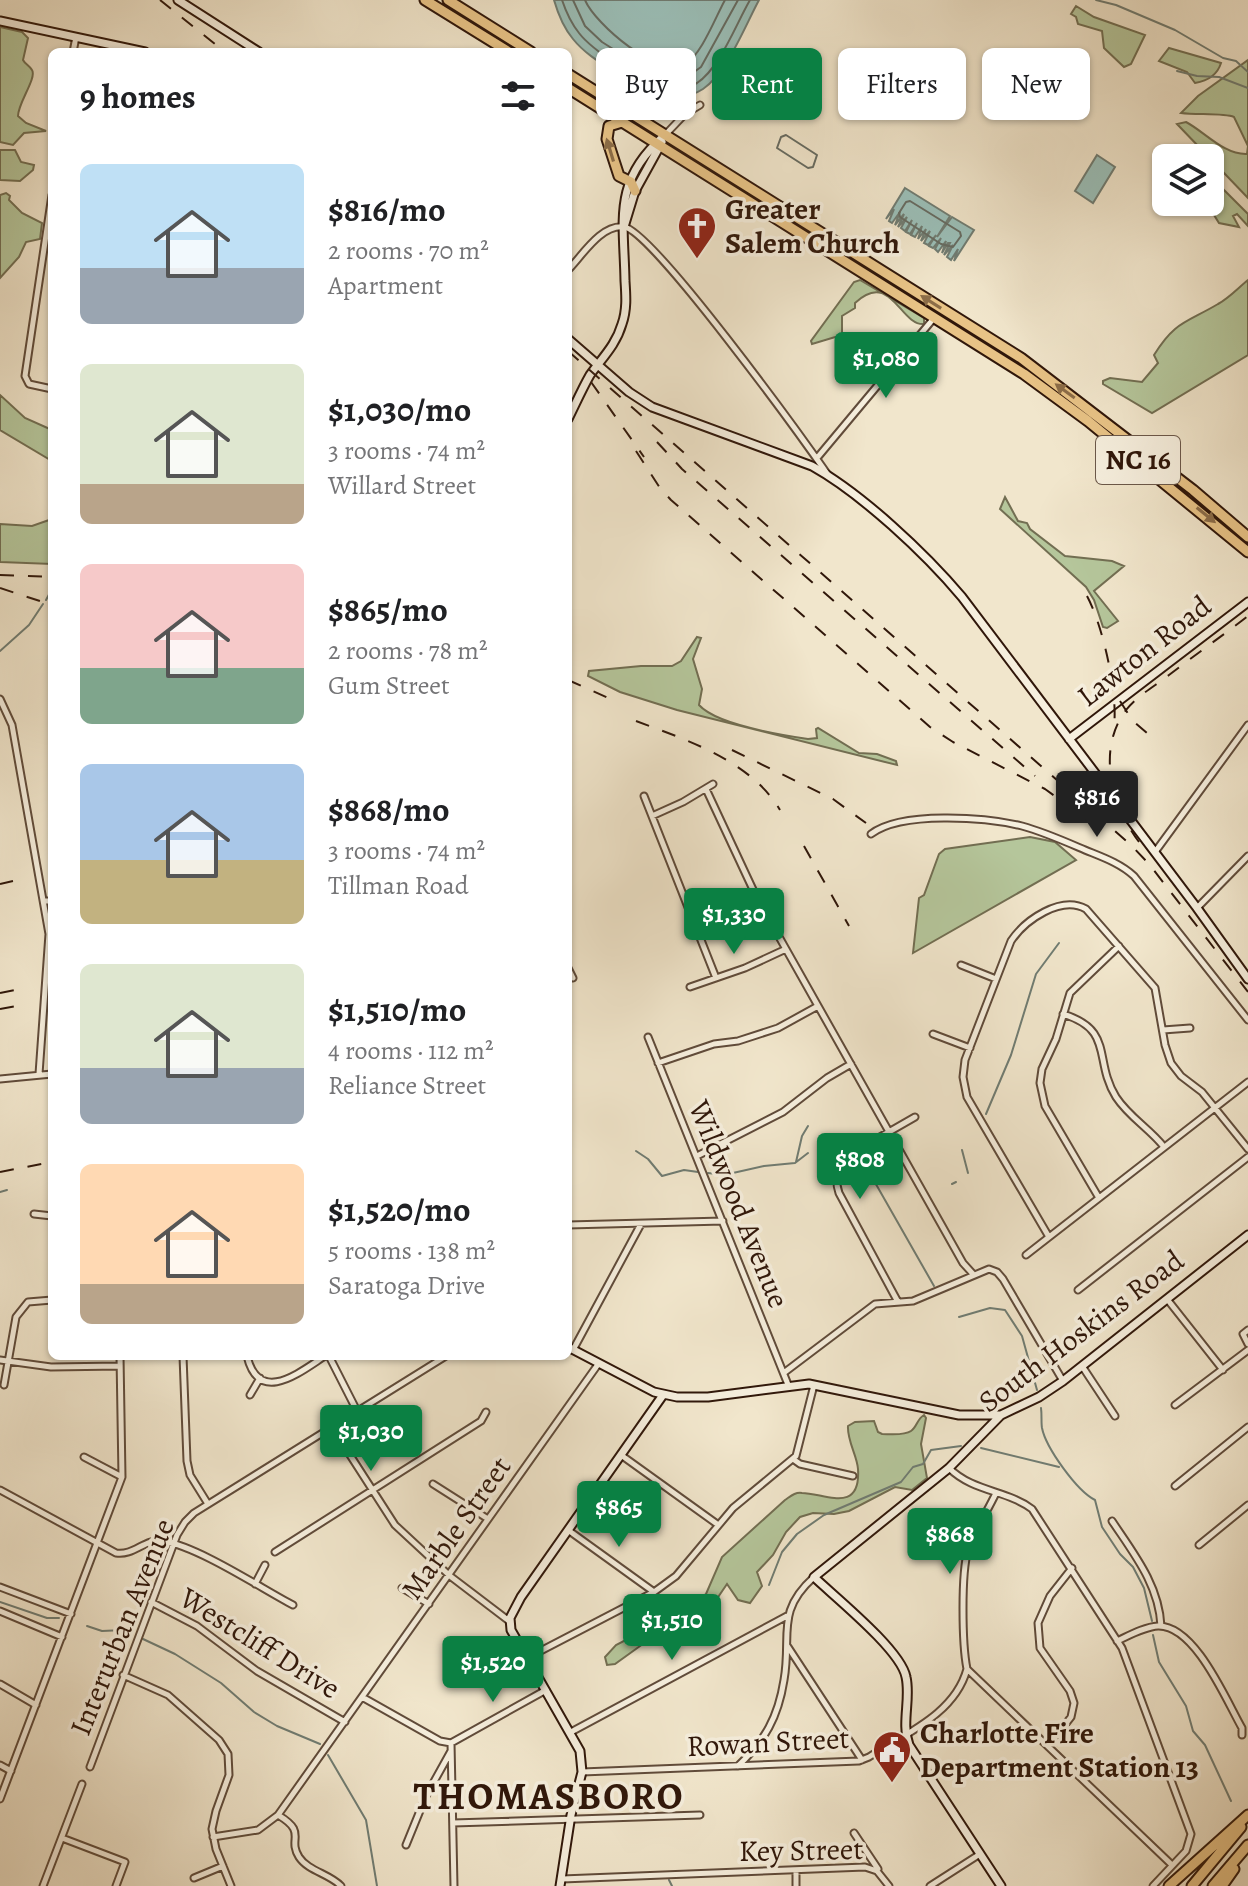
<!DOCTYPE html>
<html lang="en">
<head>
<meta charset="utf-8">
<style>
  body { margin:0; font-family:Alegreya,serif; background:#f2f2f2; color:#202124; height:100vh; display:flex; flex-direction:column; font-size:30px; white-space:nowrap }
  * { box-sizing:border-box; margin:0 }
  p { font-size:26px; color:#757577 }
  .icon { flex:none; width:44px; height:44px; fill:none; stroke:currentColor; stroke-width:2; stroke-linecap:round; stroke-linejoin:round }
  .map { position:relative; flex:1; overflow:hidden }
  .drawer { position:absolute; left:48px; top:48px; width:524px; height:1312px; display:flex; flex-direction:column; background:#fff; border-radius:12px; box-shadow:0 2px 6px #0004 }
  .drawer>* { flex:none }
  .banner { position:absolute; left:596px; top:48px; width:532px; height:72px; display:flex; gap:16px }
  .fabs { position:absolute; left:1152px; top:144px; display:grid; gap:16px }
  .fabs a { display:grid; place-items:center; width:72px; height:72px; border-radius:12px; background:#fff; box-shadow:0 2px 6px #0004; font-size:40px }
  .price { position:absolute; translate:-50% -68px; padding:0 18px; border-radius:8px; background:#0b8043; color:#fff; font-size:26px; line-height:52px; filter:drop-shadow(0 2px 4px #0008) }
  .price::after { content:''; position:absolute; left:50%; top:48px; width:24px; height:18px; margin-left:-12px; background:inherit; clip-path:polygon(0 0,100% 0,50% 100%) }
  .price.selected { background:#222; color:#fff }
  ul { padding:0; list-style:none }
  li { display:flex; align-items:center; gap:24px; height:200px; padding:0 32px }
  li span { display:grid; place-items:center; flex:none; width:224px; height:160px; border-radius:12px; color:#555 }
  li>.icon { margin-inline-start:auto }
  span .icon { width:96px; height:96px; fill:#fffc; stroke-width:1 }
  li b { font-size:34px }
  h2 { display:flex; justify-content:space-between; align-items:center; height:96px; padding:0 32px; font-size:34px }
  .pill { padding:0 28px; border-radius:12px; background:#fff; box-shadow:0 2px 6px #0004; font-size:28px; line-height:72px }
  .pill.selected { background:#0b8043; color:#fff }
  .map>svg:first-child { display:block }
</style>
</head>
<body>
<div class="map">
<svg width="1248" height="1886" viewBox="0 0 1248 1886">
  <rect width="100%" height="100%" fill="#f1e6cc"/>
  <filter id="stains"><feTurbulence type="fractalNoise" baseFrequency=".0025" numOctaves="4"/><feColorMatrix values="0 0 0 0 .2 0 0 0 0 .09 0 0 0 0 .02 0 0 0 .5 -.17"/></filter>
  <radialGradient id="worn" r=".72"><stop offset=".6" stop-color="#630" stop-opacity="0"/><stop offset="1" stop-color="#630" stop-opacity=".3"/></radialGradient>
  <!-- green -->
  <path fill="#b5c69b" stroke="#726e52" stroke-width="2" d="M1076,6l18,11 51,18 -14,29 -7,3 -20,-19 -2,-17 -24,-7 -2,-7 -5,-3z
    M0,27l22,5 6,6 -5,22c2,4 7,6 9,10 5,8 -14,33 -14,46l8,7 20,8 -22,2 -11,12 -13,-3z
    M1169,48l52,15c-4,13 -14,18 -26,20l-8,-11 -28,-11z
    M1248,60v138l-71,-74 9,-2c19,10 38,33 61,32l1,-8 -14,-29c-10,-4 -38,-2 -53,-4l17,-17z
    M0,150h15l6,12 13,3 -1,5 -13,11 -20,-1z
    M1210,176l38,38v12l-11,-12 -4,2 6,11 -20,-4 -10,-16 7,2 5,-6 -11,-14z
    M6,193l4,3 -1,4 13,13 20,10 -2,16 -14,3 -7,15 -19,21v-83z
    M860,280l64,38v6c-24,2 -33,-55 -69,-21v5l-13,8v19l-30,9 -1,-3 43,-59z
    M1248,280v75l-96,58 -49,-29v-3l7,-3 32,4 16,-19 -4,-8c21,-34 32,-32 64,-51 11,-6 20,-16 30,-24z
    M0,395l25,23 27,12v31l-52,-31z
    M1005,497l13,24 9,2 3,6 35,27 47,5 12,5 -30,25 24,30 -11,7 -4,-1 -9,-27 -8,-13 -86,-78z
    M52,519v45l-52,-2v-38l32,2z
    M697,637l4,1 -8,21 9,30 -3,16c18,20 82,30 109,34l9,-1 -1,-9 2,-1 41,25 18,1 19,7 1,4 -220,-55 -57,-18 -32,-16 1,-5 52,-5h31l9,-5z
    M1030,837l25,5 21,18 -163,93 6,-55 5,-3 15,-41 6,-5z
    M924,1415l2,3 -5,26 6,34 -15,12 -17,-3 -46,24 -15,3 -21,-1 -13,4 -14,15 -13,23 -16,17 5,14 -12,17 -12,-3 -11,-16 -15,22 -65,35 -32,23 -8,1 -2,-8 11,-12 33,-17 18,-18 26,-8 13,-8 16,-37 63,-57c6,-4 10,-8 17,-7 22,0 59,22 56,-24 -1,-14 -11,-28 -10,-43l7,-4 19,-1 4,11 4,2c7,0 22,2 29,-3 6,-4 6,-12 13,-16z"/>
  <!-- water -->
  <path fill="#9bbfb8" stroke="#707c72" stroke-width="2" d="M554,0h205c-14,26 -32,73 -56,89 -31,20 -59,0 -86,-16 -16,-10 -32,-19 -44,-34 -10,-12 -15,-25 -19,-39z
    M1097,155l18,12 -22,36 -18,-12z
    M905,188l45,28 -13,21 15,-20 22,13 -20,31 4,-12 -7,11 -4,-3 6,-12 -9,10 6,-12h-2l-6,10 4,-12 -8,11 -3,-3 6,-11 -8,10 -4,-2 7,-11 -8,10 -4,-2 6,-12 -9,10 5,-12 -8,10 4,-13 -7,11 -4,-2 6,-12 -7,11 -4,-2 6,-12 -7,11 -4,-3 6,-11 -9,10 6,-13 -9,11 5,-13 -8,11 -3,-2 5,-12 -8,10z"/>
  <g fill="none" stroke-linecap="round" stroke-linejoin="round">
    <!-- shore -->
    <path stroke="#666b61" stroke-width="2" d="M562,0c4,12 9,23 17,33 12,16 62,50 82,55 12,3 25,1 36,-5 23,-15 39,-59 53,-83
      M573,0l12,26 17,16 52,33 19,4 14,-2 14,-10 37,-67
      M585,0c10,24 74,79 100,64 16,-8 31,-48 40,-64
      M786,135l31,20 -4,12 -5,1 -31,-20 4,-11z
      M910,201l50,31 1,4 -8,11 -12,-3 -41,-27 -1,-4 7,-11z"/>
    <!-- stream -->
    <path stroke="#707c72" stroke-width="2" d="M1096,0l20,5 59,25 48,28 13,3 12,11
      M1177,71l20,5 22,1 29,11
      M46,600l6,-11
      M0,651l29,-26 14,-21
      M986,1114l25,-59 25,-81 23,-31
      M962,1150l6,23
      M636,1151l12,8 14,17 22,-6 14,2
      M796,1162l6,-26 6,-10
      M708,1173l16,2 40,-9 31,-3 13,-10
      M869,1180h4l4,6 57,100
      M952,1184l4,-2
      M0,1192l7,-2
      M959,1317l31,-9 15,2 17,26 15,54
      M1041,1408c1,7 0,14 1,20 4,20 35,63 53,72l7,27 18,27 13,13 11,21 8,33
      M981,1448l78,19
      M769,1585l13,-33 15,-18 27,-19 77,-33 12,-15 10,-3 8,-14 30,-4
      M0,1602l47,16h12
      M87,1626l15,5 22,-1
      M1153,1635l6,27 27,44 7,25 12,14 26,56
      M143,1639l32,15 46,29 33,29 23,14 43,18
      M328,1755l38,65 11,66
      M669,1880l3,6"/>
    <defs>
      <path id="street" d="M73,52l3,-15
        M665,135l20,-21 15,-9
        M52,195l-27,181 4,8 23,5
        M568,270c14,-14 33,-46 56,-43 28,3 179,212 204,248
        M817,458l117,-140
        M0,699l12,26 37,209 -10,140
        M706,789l50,107 207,367 10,11
        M644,796l72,182
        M652,816l31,-14 30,-18
        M871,834c30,-23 114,-17 151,-8 22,6 42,15 63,24 17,7 35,13 49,26l114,144
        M1155,852l93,-127
        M44,901h8
        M1197,908l51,-52
        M961,965l35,14
        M568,968l5,10
        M690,987l55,-19 41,-19
        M1063,1014c52,16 30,46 53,83 13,20 34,32 48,50
        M1163,1030l27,-2
        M933,1034l37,14
        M648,1037l141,350
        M658,1063l56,-19 24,-3 40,-13 40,-22
        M0,1079l52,-5
        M697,1156l86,-44 44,-34 24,-14
        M1099,1198l-54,-92 -5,-23 2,-14 14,-30 14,-46 49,-47
        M34,1214l18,2
        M568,1225l155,-4
        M1049,1237l-82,-140 -4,-20 2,-17 46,-119c14,-21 50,-46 75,-32l69,79 10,57 6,18 10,13 21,16 46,57
        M1026,1255l222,-173
        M1078,1290l170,-133
        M1167,1299l56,71
        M898,1302l-59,-109c-5,-15 -2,-26 8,-37l68,-39
        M1248,1330l-5,4 5,10
        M573,1350l68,-126
        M183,1356l4,105 3,14 18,29
        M247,1356c12,50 53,16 78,0
        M329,1356l28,55
        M0,1360l51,7 69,-1
        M1082,1366l33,50
        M785,1372l90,-68 38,-3 76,-32 8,3 6,7 60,102
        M4,1385l12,-68 12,-15 24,-2
        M250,1395l10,-17
        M1175,1405l73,-55
        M332,1427l63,98 55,51 59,45
        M621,1455l96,69
        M84,1457l38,20
        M793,1459l7,5 53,12
        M949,1468c24,24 58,22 83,41l90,139 69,186 -5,17 -33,35
        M433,1484l55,35
        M1175,1486l73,-59
        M0,1490l116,63c18,3 29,-15 47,-12 36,6 96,46 130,64
        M996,1493c-9,19 -21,37 -28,57 -7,23 -6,94 -1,119l205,196
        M1112,1521c22,33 47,64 49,105
        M568,1530l86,62
        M1199,1545l49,-40
        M275,1552l206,-131 5,-9
        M255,1584l10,-19
        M0,1587l71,27
        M402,1588l27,16
        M151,1602l46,24 60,45 88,51
        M0,1611l62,26
        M1117,1641c13,-6 27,-14 41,-15 37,-1 68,74 84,102v7
        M788,1647l74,113
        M527,1658l127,-66 22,-16 57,-68 63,-52 18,-71
        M123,1675l45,20 51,45 9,14 1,21 -13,36 -4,18 4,20 15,37
        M0,1684l36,21
        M362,1697l78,44 11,2
        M571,1732l216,-116
        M451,1743l3,143
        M451,1743l95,-53
        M1049,1745l22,-28 3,-14 -4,-12 -30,-43 -2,-25 12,-27 22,-28
        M0,1765l11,6
        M738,1766c27,-26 40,-48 46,-86 8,-45 -9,-68 30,-103
        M90,1767l87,-232 8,-13 9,-9 252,-157
        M582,1772l277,-11 10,-4c36,-23 86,-43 98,-88
        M0,1799l122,-322 -2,-121
        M278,1815c30,18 9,23 21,42 9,14 31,17 42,29
        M453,1823l247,-8
        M854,1833l24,36
        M213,1837l45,-7 20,-15 321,-452
        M62,1838l63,24 -9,24
        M406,1845l20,-49 25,-45
        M796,1870v16
        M194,1878l29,-12
        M562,1879l303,-12 12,4 12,15
        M43,1886l39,-102
        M930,1886l50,-32"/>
      <path id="secondary" d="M178,0l81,52
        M0,21l145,31
        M624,227l11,-36 27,-49
        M568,339l61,53 23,15 160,59c50,28 113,87 150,131l235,311 51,71
        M568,419c7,-14 14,-30 22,-44 12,-17 26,-30 32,-51 5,-14 4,-28 3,-43 -1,-61 -13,-100 39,-145
        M1069,739l179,-137
        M568,1347l86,45 23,5h31l101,-13 150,31h42
        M560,1886l11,-71 11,-43 -2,-21 -69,-121 -1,-12 11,-21 142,-202
        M1001,1886l-92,-141c-8,-22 2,-46 -3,-68 -5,-27 -71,-80 -92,-100l135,-109 52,-53 38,-18 24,-16 185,-146"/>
      <path id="highway" d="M425,0l84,52
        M448,0l83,52
        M568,74l453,284 172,132 55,47
        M568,88l456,286 64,47 160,131
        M622,122l-13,4 -2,13 12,37 12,6 4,9
        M1169,1886l79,-71
        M1192,1886l49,-59
        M1213,1886l35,-41
        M1222,1886l12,-17"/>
    </defs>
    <!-- street casing -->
    <use href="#street" stroke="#604b3a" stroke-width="9"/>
    <!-- secondary casing -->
    <use href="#secondary" stroke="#30170a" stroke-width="11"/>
    <!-- highway casing -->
    <use href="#highway" stroke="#30170a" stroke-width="13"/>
    <!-- street -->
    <use href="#street" stroke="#f6efde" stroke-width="5"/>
    <!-- secondary -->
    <use href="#secondary" stroke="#f6efde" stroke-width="7"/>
    <!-- highway -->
    <use href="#highway" stroke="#e8c386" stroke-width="9"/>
    <!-- rail -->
    <path stroke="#30170a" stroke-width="2" stroke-dasharray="14 14" stroke-linecap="butt" d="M160,0l65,52
      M568,351l563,494 18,19 99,128
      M591,382l53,75
      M657,442l25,27 353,307
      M636,451l24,37 11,12 259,227 23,15 92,47 47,34
      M0,575l52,2
      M0,588l52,17
      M1087,596c16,30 31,97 27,130
      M568,680l47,21
      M1120,701l12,19 16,14
      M636,721c51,19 115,40 144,89
      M732,750l101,49 33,24
      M1139,842c-27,-36 -43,-92 -13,-132 11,-14 29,-24 43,-35 26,-20 53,-39 79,-59
      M804,846l45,80
      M0,884l13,-3
      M0,993l26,-5
      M0,1009l17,-3
      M0,1172l52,-10"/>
  </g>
  <!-- one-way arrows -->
  <defs><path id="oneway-solid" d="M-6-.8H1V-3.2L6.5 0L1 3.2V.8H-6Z" transform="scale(2)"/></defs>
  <g fill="#8c6d48">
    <use href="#oneway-solid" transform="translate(610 150) rotate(-107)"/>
    <use href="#oneway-solid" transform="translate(931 302) rotate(-148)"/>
    <use href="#oneway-solid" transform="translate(1065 391) rotate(-144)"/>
    <use href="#oneway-solid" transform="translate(1206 515) rotate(39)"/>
  </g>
  <!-- icons -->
  <defs>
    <symbol id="church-pin" viewBox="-11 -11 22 30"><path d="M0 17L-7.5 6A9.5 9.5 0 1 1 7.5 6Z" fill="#8f2418" stroke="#f6efde"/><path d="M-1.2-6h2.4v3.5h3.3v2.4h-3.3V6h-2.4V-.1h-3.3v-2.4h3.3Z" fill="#fff"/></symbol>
    <symbol id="civic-pin" viewBox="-11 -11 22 30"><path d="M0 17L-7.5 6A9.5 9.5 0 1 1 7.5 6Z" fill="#8f2418" stroke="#f6efde"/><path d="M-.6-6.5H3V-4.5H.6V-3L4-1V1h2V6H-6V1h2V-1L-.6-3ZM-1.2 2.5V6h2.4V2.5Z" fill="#fff"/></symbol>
  </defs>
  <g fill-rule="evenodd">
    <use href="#church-pin" x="675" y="204" width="44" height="60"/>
    <use href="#civic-pin" x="870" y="1728" width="44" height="60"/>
  </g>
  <g text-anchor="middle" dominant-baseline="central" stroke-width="7" stroke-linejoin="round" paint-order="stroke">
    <!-- shield labels -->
    <rect fill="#f6efde" stroke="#6b584a" stroke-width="2" x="1096" y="436" width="84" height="48" rx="6"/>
    <g font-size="28" font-weight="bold" fill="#30170a">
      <text x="1138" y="460">NC 16</text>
    </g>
    <!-- poi labels -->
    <g font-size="30" font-weight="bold" fill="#30170a" stroke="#f6efde" text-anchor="start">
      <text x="725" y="209">Greater<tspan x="725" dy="34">Salem Church</tspan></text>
      <text x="920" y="1733">Charlotte Fire<tspan x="920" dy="34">Department Station 13</tspan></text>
    </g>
    <!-- street labels -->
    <g font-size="30" fill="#30170a" stroke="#f6efde">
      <text transform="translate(1144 651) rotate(-38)">Lawton Road</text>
      <text transform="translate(739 1204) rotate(68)">Wildwood Avenue</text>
      <text transform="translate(1081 1331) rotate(-37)">South Hoskins Road</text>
      <text transform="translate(456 1528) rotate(-55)">Marble Street</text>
      <text transform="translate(122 1627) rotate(-68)">Interurban Avenue</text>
      <text transform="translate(260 1643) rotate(32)">Westcliff Drive</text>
      <text transform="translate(768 1742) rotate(-3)">Rowan Street</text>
      <text transform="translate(801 1850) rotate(-1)">Key Street</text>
    </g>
    <!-- district labels -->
    <g font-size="38" font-weight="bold" letter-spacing="2" fill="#30170a" stroke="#f6efde">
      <text x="549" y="1796">THOMASBORO</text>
    </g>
  </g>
  <rect width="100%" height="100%" filter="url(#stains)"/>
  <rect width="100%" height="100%" fill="url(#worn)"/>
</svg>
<div class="fabs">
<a><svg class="icon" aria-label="layers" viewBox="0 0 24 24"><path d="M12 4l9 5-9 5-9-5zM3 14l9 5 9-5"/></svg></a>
</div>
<b class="price" style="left:886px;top:400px">$1,080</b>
<b class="price selected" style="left:1097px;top:839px">$816</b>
<b class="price" style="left:734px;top:956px">$1,330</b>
<b class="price" style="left:860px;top:1201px">$808</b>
<b class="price" style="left:371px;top:1473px">$1,030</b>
<b class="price" style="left:619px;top:1549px">$865</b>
<b class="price" style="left:950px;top:1576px">$868</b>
<b class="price" style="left:672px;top:1662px">$1,510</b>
<b class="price" style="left:493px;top:1704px">$1,520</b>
<div class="banner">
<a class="pill">Buy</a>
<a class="pill selected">Rent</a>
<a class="pill">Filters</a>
<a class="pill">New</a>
</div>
<section class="drawer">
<h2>9 homes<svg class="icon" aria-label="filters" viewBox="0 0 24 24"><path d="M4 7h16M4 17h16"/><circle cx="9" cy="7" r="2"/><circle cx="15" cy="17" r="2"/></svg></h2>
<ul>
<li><span style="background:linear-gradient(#bfe0f5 65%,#9aa5b1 0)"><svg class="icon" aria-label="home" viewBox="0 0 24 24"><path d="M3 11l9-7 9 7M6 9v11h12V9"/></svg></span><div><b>$816/mo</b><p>2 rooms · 70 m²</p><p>Apartment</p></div></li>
<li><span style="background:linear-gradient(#dfe7d0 75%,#b9a48a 0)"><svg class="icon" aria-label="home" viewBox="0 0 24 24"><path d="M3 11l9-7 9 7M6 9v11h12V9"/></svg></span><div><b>$1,030/mo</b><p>3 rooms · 74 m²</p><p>Willard Street</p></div></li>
<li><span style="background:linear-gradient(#f6c9c9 65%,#7fa58c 0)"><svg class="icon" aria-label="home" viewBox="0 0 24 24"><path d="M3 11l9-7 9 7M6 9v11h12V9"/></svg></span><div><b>$865/mo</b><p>2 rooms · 78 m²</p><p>Gum Street</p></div></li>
<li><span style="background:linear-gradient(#a9c7e8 60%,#c2b280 0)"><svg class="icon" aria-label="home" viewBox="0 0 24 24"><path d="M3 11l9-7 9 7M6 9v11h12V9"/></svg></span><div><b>$868/mo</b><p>3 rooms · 74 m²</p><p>Tillman Road</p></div></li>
<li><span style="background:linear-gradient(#dfe7d0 65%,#9aa5b1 0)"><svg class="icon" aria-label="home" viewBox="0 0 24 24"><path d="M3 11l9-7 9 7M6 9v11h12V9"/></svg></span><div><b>$1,510/mo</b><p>4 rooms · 112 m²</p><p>Reliance Street</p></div></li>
<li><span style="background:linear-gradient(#ffd9b3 75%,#b9a48a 0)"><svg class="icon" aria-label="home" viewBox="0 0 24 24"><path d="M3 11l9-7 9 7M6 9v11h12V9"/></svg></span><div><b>$1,520/mo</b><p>5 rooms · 138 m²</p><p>Saratoga Drive</p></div></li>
</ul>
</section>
</div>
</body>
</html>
